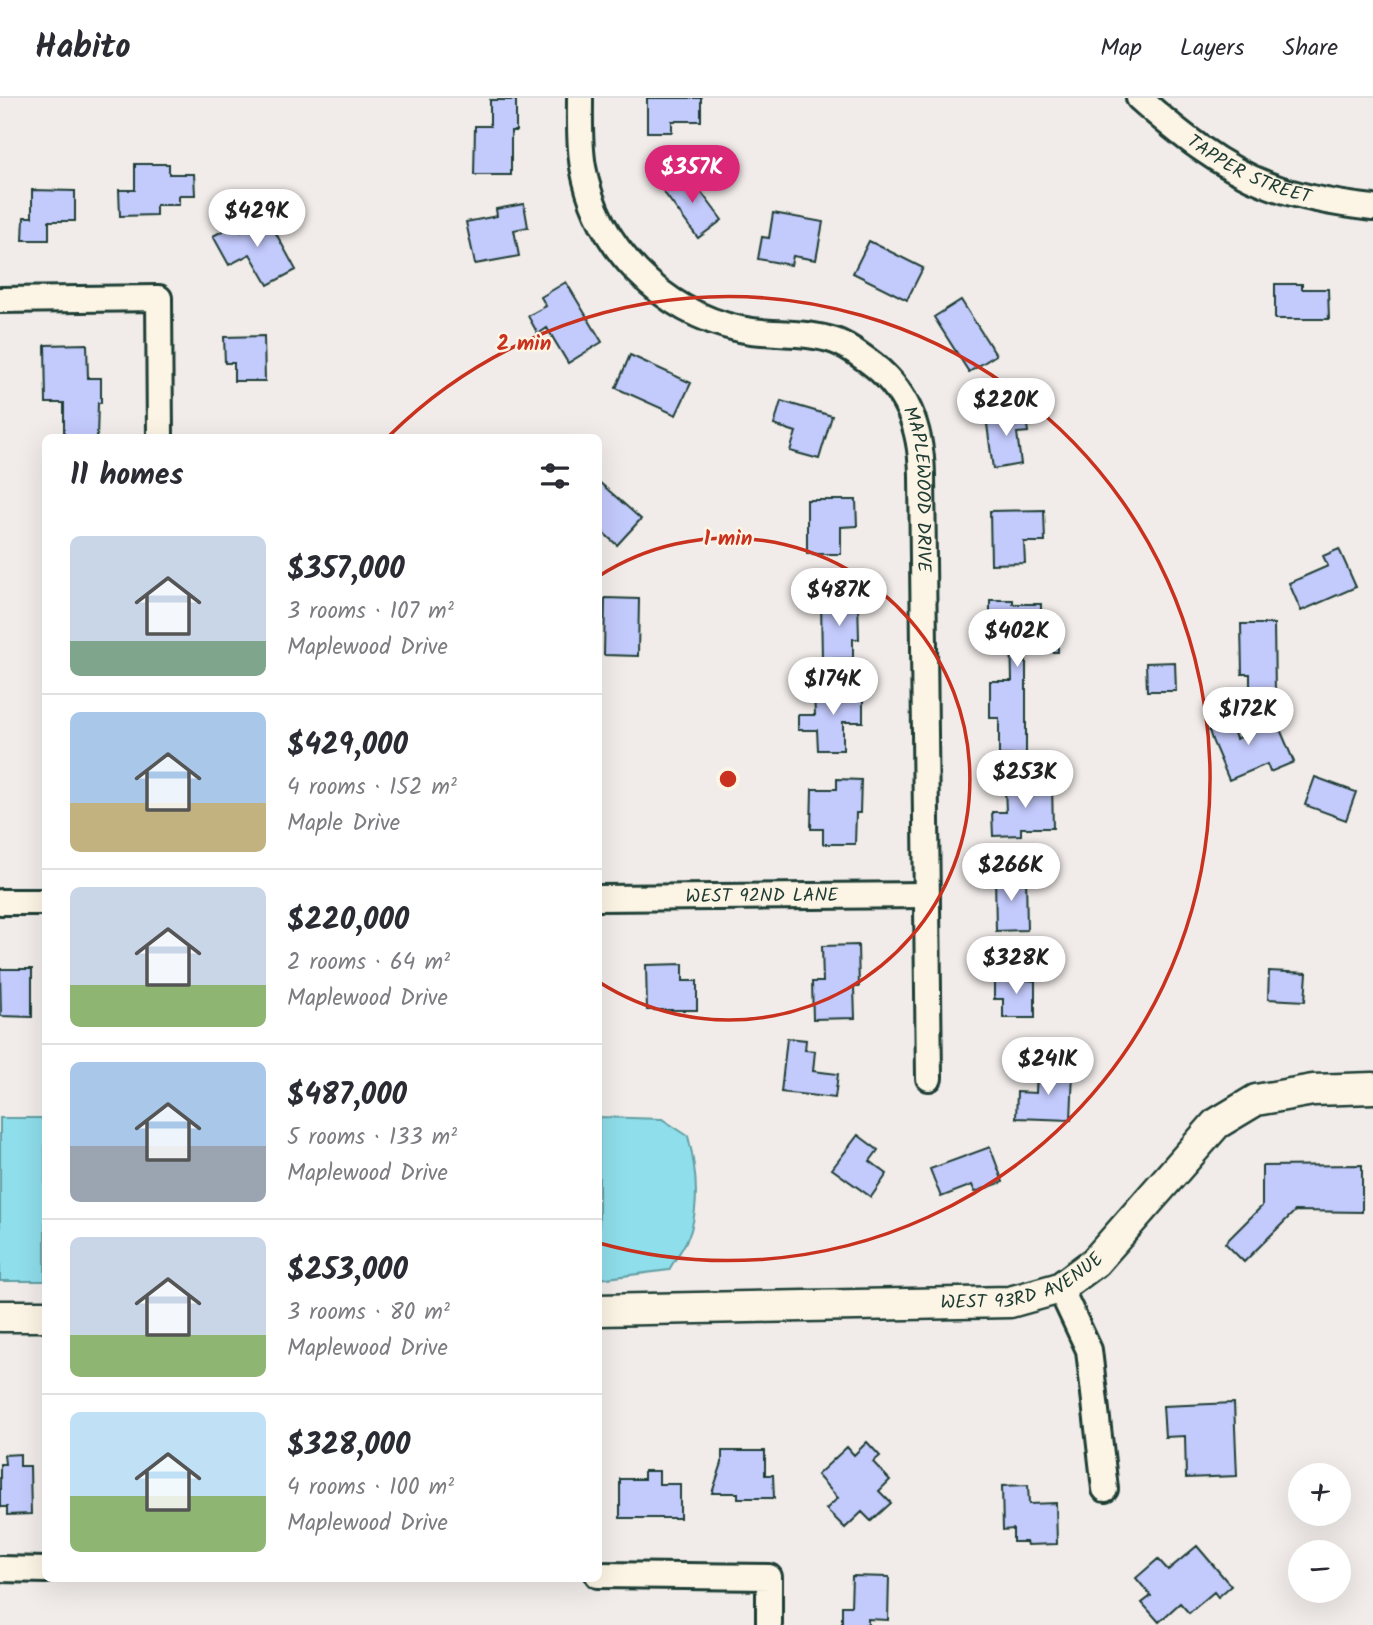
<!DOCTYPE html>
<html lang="en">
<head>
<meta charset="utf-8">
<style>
  body { margin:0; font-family:Kalam,sans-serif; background:#f7f7f7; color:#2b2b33; height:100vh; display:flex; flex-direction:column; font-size:26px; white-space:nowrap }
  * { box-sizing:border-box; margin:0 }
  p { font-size:23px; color:#7c7c81 }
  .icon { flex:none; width:38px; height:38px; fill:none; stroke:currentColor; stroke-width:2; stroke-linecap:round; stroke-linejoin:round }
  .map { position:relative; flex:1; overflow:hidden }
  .drawer { position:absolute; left:42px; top:336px; width:560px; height:1148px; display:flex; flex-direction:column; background:#fff; border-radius:10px; box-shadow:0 7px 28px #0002 }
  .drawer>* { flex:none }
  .buttons { position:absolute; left:1288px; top:1365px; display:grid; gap:14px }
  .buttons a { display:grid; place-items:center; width:63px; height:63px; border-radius:50%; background:#fff; box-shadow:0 7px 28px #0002; font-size:35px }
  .price { position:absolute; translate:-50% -60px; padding:0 16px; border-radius:24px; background:#fff; color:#222; font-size:23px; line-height:46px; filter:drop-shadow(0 2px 4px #0008) }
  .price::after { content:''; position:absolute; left:50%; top:42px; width:21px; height:16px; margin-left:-10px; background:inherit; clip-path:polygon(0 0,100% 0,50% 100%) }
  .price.selected { background:#db2777; color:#fff }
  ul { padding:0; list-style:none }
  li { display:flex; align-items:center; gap:21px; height:175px; padding:0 28px }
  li+li { border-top:2px solid #e1e1e2 }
  li span { display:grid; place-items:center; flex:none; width:196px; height:140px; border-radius:10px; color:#555 }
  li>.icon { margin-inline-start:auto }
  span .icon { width:84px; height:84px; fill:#fffc; stroke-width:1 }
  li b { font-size:30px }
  h2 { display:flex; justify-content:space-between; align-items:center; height:84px; padding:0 28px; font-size:30px }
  header { display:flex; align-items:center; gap:42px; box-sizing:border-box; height:98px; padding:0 35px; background:#fff; border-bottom:2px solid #e1e1e2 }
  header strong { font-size:33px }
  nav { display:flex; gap:38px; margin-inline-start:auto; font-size:24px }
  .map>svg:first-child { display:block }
</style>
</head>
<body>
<header>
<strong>Habito</strong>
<nav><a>Map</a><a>Layers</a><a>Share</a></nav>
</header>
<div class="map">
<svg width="1373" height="1527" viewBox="0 0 1373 1527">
  <rect width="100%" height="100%" fill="#f1ecea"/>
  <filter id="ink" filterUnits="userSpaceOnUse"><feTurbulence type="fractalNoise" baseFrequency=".0143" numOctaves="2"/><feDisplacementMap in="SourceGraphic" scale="14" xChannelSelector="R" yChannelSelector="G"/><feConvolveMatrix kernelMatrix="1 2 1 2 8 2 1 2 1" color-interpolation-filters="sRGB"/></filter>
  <g filter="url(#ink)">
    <!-- water -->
    <path fill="#8fdeeb" stroke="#629ea2" stroke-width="2" d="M599,1019l63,2 26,17c8,31 12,63 3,94 -4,14 -15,27 -22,40l-70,9z
      M0,1020h45v163h-45z"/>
    <!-- building -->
    <path fill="#c3cafc" stroke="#1f3d34" stroke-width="2" d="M647,0h54v23h-29v11h-25z
      M490,2h26v31h-5v44h-37l1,-49h15z
      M135,66h34v10h25l1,21h-16v10h-23v10l-36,1 -1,-26h16z
      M687,75l35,47 -24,18 -35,-47z
      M32,92l43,1v30h-26v19h-26l1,-23h8z
      M524,106l4,23 -14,3 5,26 -44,8 -9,-42 31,-6 -1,-7z
      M773,115l50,9 -7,38 -23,-4 -2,9 -33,-6 4,-22 7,1z
      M267,119l29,53 -28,15 -18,-31 -21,11 -16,-29 23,-12 5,8z
      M869,143l54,27 -16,32 -54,-27z
      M566,184l36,60 -34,21 -21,-35 -9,6 -10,-18 18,-10 -5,-9z
      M1275,186h27v5h26l1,30h-54z
      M961,202l35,55 -27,17 -35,-55z
      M264,238l1,45h-31v-18h-9l-1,-26z
      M87,246l1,34h13v25h-3l-1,35h-33v-35h-18l-1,-58z
      M630,257l61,28 -15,32 -60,-27z
      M781,303l51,15 -13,43 -29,-8 6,-19 -22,-7z
      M1025,314l3,20 -11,1 4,31 -28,5 -7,-52z
      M598,383l43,38 -24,26 -19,-17z
      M807,402h49l1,26 -16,1v27h-34z
      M1044,412l1,32h-21l1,21 -34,1 -1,-53z
      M1339,451l17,38 -55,24 -12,-28 39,-17 -5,-10z
      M605,500l34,1 -1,57 -34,-1z
      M858,502l1,39h-6v19l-31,1 -1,-58z
      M990,502h23v4h28v22h17v26h-32v104l-27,-1v-37h-9v-37h22l-1,-49h-21z
      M1241,526h33l1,68 -25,1v-19h-8z
      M1175,564l1,29h-29l-1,-28z
      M863,593v31h-20v28h-25l-1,-20h-19v-15h17l-1,-23z
      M1227,613l9,28 41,-17 17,40 -24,10 -3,-8 -38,16 -17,-40 -7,-23z
      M1315,679l41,15 -10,28 -41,-15z
      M837,681l24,1 -1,33h-4l-1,31h-32v-15h-12l1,-40h25z
      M1052,687l1,43h-32v7l-28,1 -1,-24h14l-1,-25z
      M1026,777l1,55 -31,1 -1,-55z
      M858,847l1,42h-5l1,31 -42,1 -1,-37h11l-1,-36z
      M683,866v17h14v29h-50l-1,-45z
      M0,871h32v48l-31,-1z
      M1269,873l38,2 -2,28 -37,-2z
      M994,877h33v5l8,1v37h-32v-19h-9z
      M787,940l19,2 -1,10 10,1 -2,20 25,3 -3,24 -54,-6z
      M1037,972l36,2 -2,48 -55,-2 1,-26 19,1z
      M858,1037l20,15 -8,11 17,13 -16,23 -39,-28z
      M990,1049l13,35 -28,10 -3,-7 -31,12 -11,-28z
      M1362,1067v47l-67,-1 -51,51 -19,-19 37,-37v-40z
      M1234,1305l3,73 -51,2 -1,-42 -20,1 -2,-31z
      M867,1344l13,14 -7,6 17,18 -11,11 12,12 -20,18 -9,-9 -17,16 -19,-19 12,-11 -21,-23 30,-28 7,8z
      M722,1353h43v24h8l1,23h-36v-5h-26l10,-30z
      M20,1356v12h10l1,48 -24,1v-8h-7v-43h5l-1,-9z
      M644,1373h15v13h21v34h-60v-39h24z
      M1028,1387l1,19 27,-1 1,41 -30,1 -1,-3h-13v-13l-10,1 -1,-44z
      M1197,1448l34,40 -13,11 -4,-5 -25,21 -9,-10 -21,19 -17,-19 9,-7 -15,-18 22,-19 10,11z
      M852,1478l37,1 -1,43 -20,-1v6h-26v-19h9z"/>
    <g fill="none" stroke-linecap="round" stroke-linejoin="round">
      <defs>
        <g id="minor">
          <path id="s1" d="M580,0c0,23 -1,46 3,69 14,80 79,145 157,162 31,7 64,1 95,12 12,4 22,12 32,19 40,29 54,67 55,115l7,603"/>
          <path id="s2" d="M1139,0c38,34 81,69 129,87 33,13 70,19 105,23"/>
          <path d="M0,202l159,-2 1,140"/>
          <path id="s3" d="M598,800l329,-3"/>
          <path d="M0,804h46"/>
          <path d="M1060,1190l29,62 16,139"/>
          <path d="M0,1471l46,1"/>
          <path d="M598,1477l171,2v48"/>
        </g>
        <g id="tertiary">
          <path id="s4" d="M598,1212l412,-8 50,-14 35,-26 121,-138 40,-24 57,-10 60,-2"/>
          <path d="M0,1218h46"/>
        </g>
      </defs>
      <!-- minor casing -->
      <use href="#minor" stroke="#1f3d34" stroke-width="30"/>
      <!-- tertiary casing -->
      <use href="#tertiary" stroke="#1f3d34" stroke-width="35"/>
      <!-- minor -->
      <use href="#minor" stroke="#fcf5e5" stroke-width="24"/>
      <!-- tertiary -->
      <use href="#tertiary" stroke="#fcf5e5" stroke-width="30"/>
    </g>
  </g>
  <!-- distance rings -->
  <g fill="none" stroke="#c8321e" stroke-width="3.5">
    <path d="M599 478A241 241 0 1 1 599 884"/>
    <path d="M390 337A482 482 0 1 1 599 1145"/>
  </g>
  <g text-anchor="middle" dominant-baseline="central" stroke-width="5" stroke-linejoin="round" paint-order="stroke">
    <!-- street labels -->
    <g font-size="19" fill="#1f3d34" stroke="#fcf5e5">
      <text stroke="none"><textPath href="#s2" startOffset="133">TAPPER STREET</textPath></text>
      <text stroke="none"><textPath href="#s1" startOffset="588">MAPLEWOOD DRIVE</textPath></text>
      <text stroke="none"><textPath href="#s3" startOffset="164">WEST 92ND LANE</textPath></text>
      <text stroke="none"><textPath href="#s4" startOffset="429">WEST 93RD AVENUE</textPath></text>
    </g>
  </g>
  <circle cx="728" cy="681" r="10" fill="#c8321e" stroke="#fcf5e5" stroke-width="3.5"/>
  <g font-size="21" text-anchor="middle" font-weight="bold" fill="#c8321e" stroke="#fcf5e5" stroke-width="5" stroke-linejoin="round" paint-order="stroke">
    <text x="524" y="252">2 min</text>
    <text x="728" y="447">1 min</text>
  </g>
</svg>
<div class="buttons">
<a>+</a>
<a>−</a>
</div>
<b class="price selected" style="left:692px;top:107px">$357K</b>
<b class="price" style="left:257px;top:151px">$429K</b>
<b class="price" style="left:1006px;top:340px">$220K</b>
<b class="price" style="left:839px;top:530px">$487K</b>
<b class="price" style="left:1017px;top:571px">$402K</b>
<b class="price" style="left:833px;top:619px">$174K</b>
<b class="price" style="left:1248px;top:649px">$172K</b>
<b class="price" style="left:1025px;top:712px">$253K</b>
<b class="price" style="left:1011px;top:805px">$266K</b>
<b class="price" style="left:1016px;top:898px">$328K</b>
<b class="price" style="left:1048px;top:999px">$241K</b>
<section class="drawer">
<h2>11 homes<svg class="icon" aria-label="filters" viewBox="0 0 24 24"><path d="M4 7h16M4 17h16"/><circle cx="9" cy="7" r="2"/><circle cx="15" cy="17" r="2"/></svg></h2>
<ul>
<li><span style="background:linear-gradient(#c9d6e8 75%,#7fa58c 0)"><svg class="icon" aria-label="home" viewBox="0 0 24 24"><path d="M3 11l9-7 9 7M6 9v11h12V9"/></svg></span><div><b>$357,000</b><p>3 rooms · 107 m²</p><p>Maplewood Drive</p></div></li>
<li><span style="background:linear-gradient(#a9c7e8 65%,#c2b280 0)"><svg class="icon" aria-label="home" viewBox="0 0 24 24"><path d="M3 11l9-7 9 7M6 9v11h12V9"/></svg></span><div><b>$429,000</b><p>4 rooms · 152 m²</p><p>Maple Drive</p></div></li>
<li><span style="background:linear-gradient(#c9d6e8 70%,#8fb573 0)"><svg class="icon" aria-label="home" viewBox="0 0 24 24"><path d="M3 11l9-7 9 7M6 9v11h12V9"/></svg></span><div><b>$220,000</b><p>2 rooms · 64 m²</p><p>Maplewood Drive</p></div></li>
<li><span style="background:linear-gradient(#a9c7e8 60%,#9aa5b1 0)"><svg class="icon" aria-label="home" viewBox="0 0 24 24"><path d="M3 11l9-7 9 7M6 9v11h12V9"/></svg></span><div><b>$487,000</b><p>5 rooms · 133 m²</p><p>Maplewood Drive</p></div></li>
<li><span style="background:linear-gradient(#c9d6e8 70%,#8fb573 0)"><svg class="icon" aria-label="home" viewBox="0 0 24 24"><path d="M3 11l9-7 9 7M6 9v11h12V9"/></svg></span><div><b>$253,000</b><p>3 rooms · 80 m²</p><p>Maplewood Drive</p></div></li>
<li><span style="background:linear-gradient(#bfe0f5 60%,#8fb573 0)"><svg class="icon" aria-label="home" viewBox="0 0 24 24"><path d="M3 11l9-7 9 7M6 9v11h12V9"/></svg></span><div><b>$328,000</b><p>4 rooms · 100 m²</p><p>Maplewood Drive</p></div></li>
</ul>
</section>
</div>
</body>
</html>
